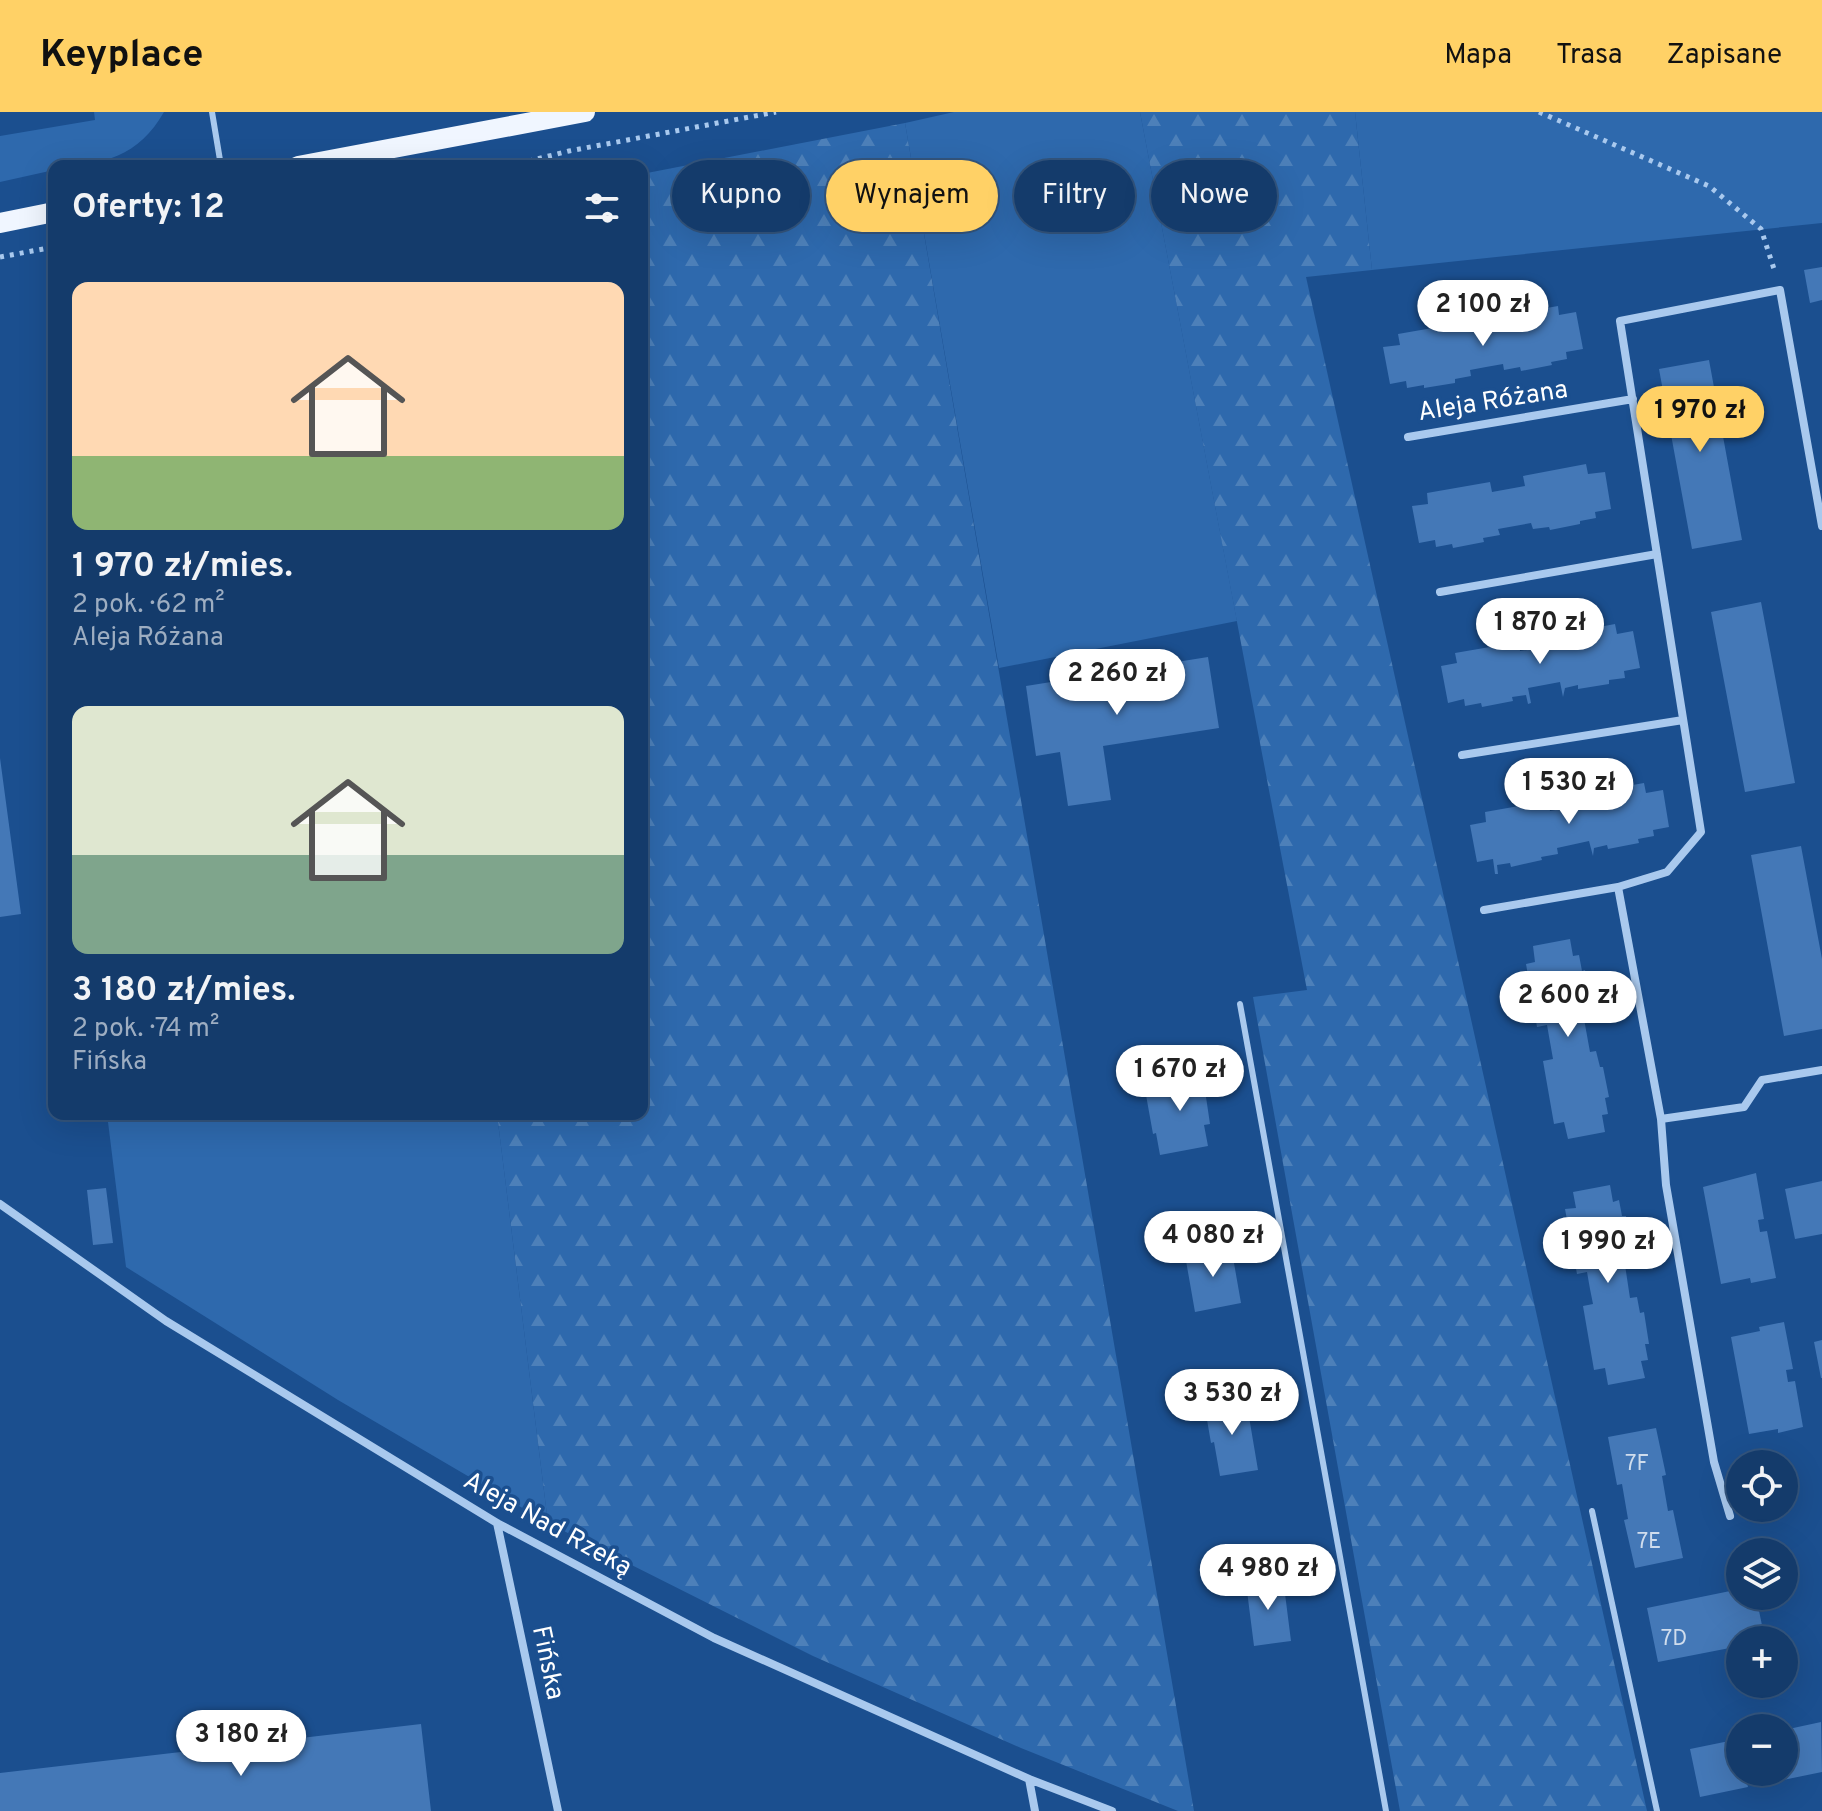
<!DOCTYPE html>
<html lang="pl">
<head>
<meta charset="utf-8">
<style>
  body { margin:0; font-family:Overpass,sans-serif; background:#214673; color:#f1f3f6; height:100vh; display:flex; flex-direction:column; font-size:30px; white-space:nowrap }
  * { box-sizing:border-box; margin:0 }
  p { font-size:26px; color:#9dadc1 }
  .icon { flex:none; width:44px; height:44px; fill:none; stroke:currentColor; stroke-width:2; stroke-linecap:round; stroke-linejoin:round }
  .map { position:relative; flex:1; overflow:hidden }
  .drawer { position:absolute; left:48px; top:48px; width:600px; height:960px; display:flex; flex-direction:column; background:#143b6b; border-radius:16px; box-shadow:0 8px 32px #0002,0 0 0 2px #33557e }
  .drawer>* { flex:none }
  .banner { position:absolute; left:672px; top:48px; width:760px; height:72px; display:flex; gap:16px }
  .controls { position:absolute; left:1726px; top:1338px; display:grid; gap:16px }
  .controls a { display:grid; place-items:center; width:72px; height:72px; border-radius:50%; background:#143b6b; box-shadow:0 8px 32px #0002,0 0 0 2px #33557e; font-size:40px }
  .price { position:absolute; translate:-50% -68px; padding:0 18px; border-radius:28px; background:#fff; color:#222; font-size:26px; line-height:52px; filter:drop-shadow(0 2px 4px #0008) }
  .price::after { content:''; position:absolute; left:50%; top:48px; width:24px; height:18px; margin-left:-12px; background:inherit; clip-path:polygon(0 0,100% 0,50% 100%) }
  .price.current { background:#ffd166; color:#111 }
  ul { padding:0; list-style:none }
  li { display:grid; align-content:center; gap:16px; height:424px; padding:0 24px }
  li span { display:grid; place-items:center; height:248px; border-radius:16px; color:#555 }
  li>.icon { margin-inline-start:auto }
  span .icon { width:144px; height:144px; fill:#fffc; stroke-width:1 }
  li b { font-size:34px }
  h2 { display:flex; justify-content:space-between; align-items:center; height:96px; padding:0 24px; font-size:34px }
  .pill { padding:0 28px; border-radius:36px; background:#143b6b; box-shadow:0 8px 32px #0002,0 0 0 2px #33557e; font-size:28px; line-height:72px }
  .pill.current { background:#ffd166; color:#111 }
  header { display:flex; align-items:center; gap:48px; box-sizing:border-box; height:112px; padding:0 40px; background:#ffd166; color:#111 }
  header strong { font-size:38px }
  nav { display:flex; gap:44px; margin-inline-start:auto; font-size:28px }
  .map>svg:first-child { display:block }
</style>
</head>
<body>
<header>
<strong>Keyplace</strong>
<nav><a>Mapa</a><a>Trasa</a><a>Zapisane</a></nav>
</header>
<div class="map">
<svg width="1822" height="1699" viewBox="0 0 1822 1699">
  <defs>
    <pattern id="forest-firs" width="22" height="20" patternUnits="userSpaceOnUse" patternTransform="scale(2)"><rect width="22" height="20" fill="#2e69ad"/><path d="M5 1l3.5 6h-7zM16 11l3.5 6h-7z" fill="#4d80b9"/></pattern>
  </defs>
  <rect width="100%" height="100%" fill="#1b4f8f"/>
  <!-- green -->
  <path fill="#2e69ad" d="M94,0h70c-25,44 -61,54 -110,54v4l-54,12v-46l95,-16z
    M954,0h186l97,509 -238,47 -94,-545z
    M1355,0h467v111l-450,47z
    M107,1002h390l51,409 -210,-123 -212,-133z"/>
  <!-- forest -->
  <path fill="url(#forest-firs)" d="M1140,0h215l17,158 -66,7 341,1534h-247l-147,-814 54,-7z
    M905,11l289,1688h-16l-157,-63 -208,-92 -265,-133 -51,-409h145v-940z"/>
  <!-- building -->
  <path fill="#4478b7" d="M1822,155v33l-12,3 -6,-33z
    M1558,194l1,9 17,-3 7,37 -17,3 1,7 -16,3 1,3 -31,6 -1,-4 -16,3 -1,-6 -17,3 -16,3 1,6 -16,3v4l-31,5v-3l-17,3 -1,-7 -16,3 -7,-37 17,-2 -2,-11 63,-11 2,9 33,-5 -1,-10z
    M1709,248l33,180 -50,9 -33,-180z
    M1586,352l2,10 17,-2 6,37 -16,3 1,6 -16,3v3l-30,6 -1,-3 -16,2 -2,-6 -33,6 2,6 -17,3 1,4 -31,6 -1,-4 -16,3 -1,-7 -16,3 -7,-37 16,-2 -1,-11 63,-11 2,10 33,-6 -2,-10z
    M1761,490l34,181 -50,9 -34,-180z
    M1615,512l2,10 16,-3 7,37 -16,3 1,7 -16,2v4l-31,5v-4l-13,3 -2,9 -3,-15 -32,6 3,15 -3,1 -2,-9 -14,2 1,4 -31,6 -1,-4 -16,3 -1,-7 -16,4 -7,-37 16,-3 -2,-10 64,-11 1,9 34,-5 -3,-10z
    M1208,545l11,71 -116,18 8,54 -43,6 -8,-54 -24,4 -10,-70z
    M0,646l21,156 -21,3z
    M1644,671l2,10 17,-3 6,37 -16,3 1,6 -16,3 1,4 -31,6 -1,-4 -13,3 -1,8 -4,-15 -32,7 1,6 -17,3 1,3 -31,7 -1,-4 -13,2 1,9h-3l-2,-15 -16,3 -7,-37 16,-3 -1,-10 63,-11 2,10 32,-6 -1,-11z
    M1801,734l21,113v70l-38,7 -33,-181z
    M1570,827l3,17 6,-1 3,16 3,-1 6,31h-4l3,17 -6,1 6,33 6,-1 4,16h3l6,30 -4,1 3,16 -6,1 3,17 -37,7 -4,-17 -10,2 -11,-63 10,-2 -6,-34 -10,2 -11,-63 9,-2 -2,-16z
    M1202,958l8,54 -6,1 4,21 -48,9 -4,-22 -3,1 -7,-39 20,-4 -2,-14z
    M1756,1061l8,46 -6,1 2,12 7,-1 9,47 -25,5 -1,-5 -29,6 -18,-97z
    M1822,1069v53l-27,5 -10,-50z
    M1610,1073l3,17 6,-2 3,16h4l5,31 -4,1 2,13 5,-1 1,3 -10,2 5,33 7,-1 3,16 4,-1 5,32h-4l3,16 -7,1 4,17 -37,7 -3,-17 -11,2 -11,-64 10,-2 -3,-15 -3,-17 -10,2 -12,-65 11,-1 -3,-16z
    M106,1076l7,55 -20,2 -6,-55z
    M1231,1134l10,57 -46,9 -10,-57z
    M1784,1210l9,47 -7,1 2,12 7,-1 8,46 -25,6v-4l-29,5 -18,-97 29,-6 -1,-4z
    M1822,1228v38h-1l-7,-36z
    M1246,1287l12,71 -38,6 -6,-34 -3,1 -5,-29h3l-1,-8z
    M1656,1316l10,47 -4,1 6,35 5,-1 10,48 -48,10 -11,-48 4,-1 -6,-35 -5,1 -9,-48z
    M1283,1466l8,63 -37,5 -8,-63z
    M1740,1477v7h16l9,44h-25v6l-82,16 -11,-54z
    M1821,1610l1,50 -39,8 -1,-4 -35,7 1,4 -48,10 -10,-48 49,-10 1,33h44v-42z
    M421,1612l10,87h-431v-38z"/>
  <g fill="none" stroke-linecap="round" stroke-linejoin="round">
    <!-- path -->
    <path stroke="#a9c9ee" stroke-width="5" stroke-dasharray="4 6" stroke-linecap="butt" d="M1539,0l170,74 52,43 13,40
      M509,54l60,-15 207,-39
      M0,145l54,-10"/>
    <!-- service -->
    <path stroke="#a9c9ee" stroke-width="6" d="M212,0l9,54
      M1240,892l146,807
      M1592,1399l65,300"/>
    <!-- minor -->
    <path stroke="#a9c9ee" stroke-width="8" d="M1408,325l225,-38
      M1440,480l217,-38
      M1462,643l221,-35
      M1484,798l134,-23
      M1661,1007l83,-12 18,-27 60,-10
      M0,1092l166,117 331,202 217,115 315,141 83,32
      M1730,1404l-16,-54 -48,-277 -5,-66 -43,-232 49,-15 34,-40 -81,-511 160,-31 42,236
      M497,1411l61,288
      M1029,1667l6,32"/>
    <!-- primary -->
    <path stroke="#f0f6ff" stroke-width="20" d="M298,54l287,-54
      M0,111l54,-11"/>
  </g>
  <g text-anchor="middle" dominant-baseline="central" stroke-width="7" stroke-linejoin="round" paint-order="stroke">
    <!-- number labels -->
    <g font-size="22" fill="#d0dded">
      <text x="1637" y="1352">7F</text>
      <text x="1649" y="1430">7E</text>
      <text x="1674" y="1527">7D</text>
    </g>
    <!-- street labels -->
    <g font-size="26" fill="#fff" stroke="#1b4f8f">
      <text transform="translate(1493 290) rotate(-9)">Aleja Różana</text>
      <text transform="translate(547 1413) rotate(29)">Aleja Nad Rzeką</text>
      <text transform="translate(547 1551) rotate(78)">Fińska</text>
    </g>
  </g>
</svg>
<div class="controls">
<a><svg class="icon" aria-label="locate" viewBox="0 0 24 24"><circle cx="12" cy="12" r="6"/><path d="M12 2v4M12 18v4M2 12h4M18 12h4"/></svg></a>
<a><svg class="icon" aria-label="layers" viewBox="0 0 24 24"><path d="M12 4l9 5-9 5-9-5zM3 14l9 5 9-5"/></svg></a>
<a>+</a>
<a>−</a>
</div>
<b class="price" style="left:1483px;top:236px">2 100 zł</b>
<b class="price current" style="left:1700px;top:342px">1 970 zł</b>
<b class="price" style="left:1540px;top:554px">1 870 zł</b>
<b class="price" style="left:1117px;top:605px">2 260 zł</b>
<b class="price" style="left:1569px;top:714px">1 530 zł</b>
<b class="price" style="left:1568px;top:927px">2 600 zł</b>
<b class="price" style="left:1180px;top:1001px">1 670 zł</b>
<b class="price" style="left:1213px;top:1167px">4 080 zł</b>
<b class="price" style="left:1608px;top:1173px">1 990 zł</b>
<b class="price" style="left:1232px;top:1325px">3 530 zł</b>
<b class="price" style="left:1268px;top:1500px">4 980 zł</b>
<b class="price" style="left:241px;top:1666px">3 180 zł</b>
<div class="banner">
<a class="pill">Kupno</a>
<a class="pill current">Wynajem</a>
<a class="pill">Filtry</a>
<a class="pill">Nowe</a>
</div>
<section class="drawer">
<h2>Oferty: 12<svg class="icon" aria-label="filters" viewBox="0 0 24 24"><path d="M4 7h16M4 17h16"/><circle cx="9" cy="7" r="2"/><circle cx="15" cy="17" r="2"/></svg></h2>
<ul>
<li><span style="background:linear-gradient(#ffd9b3 70%,#8fb573 0)"><svg class="icon" aria-label="home" viewBox="0 0 24 24"><path d="M3 11l9-7 9 7M6 9v11h12V9"/></svg></span><div><b>1 970 zł/mies.</b><p>2 pok. · 62 m²</p><p>Aleja Różana</p></div></li>
<li><span style="background:linear-gradient(#dfe7d0 60%,#7fa58c 0)"><svg class="icon" aria-label="home" viewBox="0 0 24 24"><path d="M3 11l9-7 9 7M6 9v11h12V9"/></svg></span><div><b>3 180 zł/mies.</b><p>2 pok. · 74 m²</p><p>Fińska</p></div></li>
</ul>
</section>
</div>
</body>
</html>
